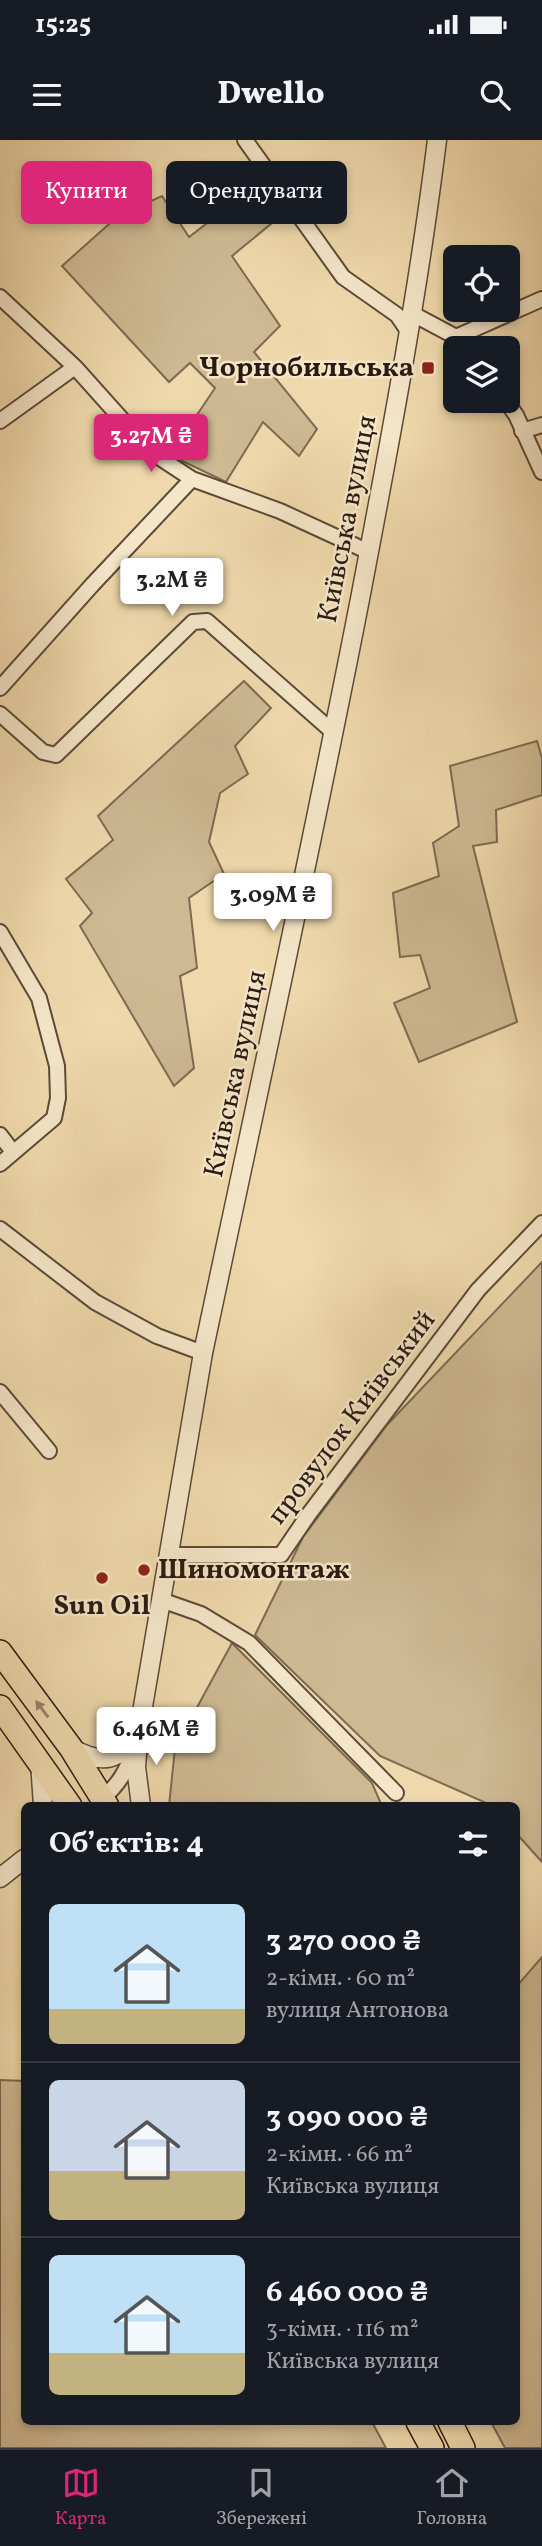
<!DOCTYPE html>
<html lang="uk">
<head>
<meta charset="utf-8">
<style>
  body { margin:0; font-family:Vollkorn,serif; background:#20242c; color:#f1f3f6; height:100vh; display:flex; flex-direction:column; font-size:26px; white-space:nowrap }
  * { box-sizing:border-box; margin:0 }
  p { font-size:23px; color:#9ea1a6 }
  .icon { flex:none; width:38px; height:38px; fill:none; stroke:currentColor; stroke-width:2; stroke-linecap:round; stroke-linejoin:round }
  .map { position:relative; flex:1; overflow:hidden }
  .details { position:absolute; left:21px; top:1662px; width:499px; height:623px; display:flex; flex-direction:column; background:#171b24; border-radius:10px; box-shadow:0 4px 10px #0003 }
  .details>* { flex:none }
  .banner { position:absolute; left:21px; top:21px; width:500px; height:63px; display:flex; gap:14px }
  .controls { position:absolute; left:443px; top:105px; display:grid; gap:14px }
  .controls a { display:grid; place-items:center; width:77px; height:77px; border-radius:10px; background:#171b24; box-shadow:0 4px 10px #0003; font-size:35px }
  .price { position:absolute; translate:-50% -60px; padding:0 16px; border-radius:7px; background:#fff; color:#222; font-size:23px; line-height:46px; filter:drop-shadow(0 2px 4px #0008) }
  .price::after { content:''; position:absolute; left:50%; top:42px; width:21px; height:16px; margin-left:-10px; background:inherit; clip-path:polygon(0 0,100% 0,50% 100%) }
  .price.on { background:#db2777; color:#fff }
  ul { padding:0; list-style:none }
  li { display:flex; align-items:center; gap:21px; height:175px; padding:0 28px }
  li+li { border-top:2px solid #363941 }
  li span { display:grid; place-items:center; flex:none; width:196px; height:140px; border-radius:10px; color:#555 }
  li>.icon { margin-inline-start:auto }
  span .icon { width:84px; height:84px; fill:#fffc; stroke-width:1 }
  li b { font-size:30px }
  h2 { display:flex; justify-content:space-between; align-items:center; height:84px; padding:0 28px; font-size:30px }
  .pill { padding:0 24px; border-radius:10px; background:#171b24; box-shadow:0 4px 10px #0003; font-size:24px; line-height:63px }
  .pill.on { background:#db2777; color:#fff }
  .status { display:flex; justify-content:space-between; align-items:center; height:49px; padding:0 35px; background:#171b24; direction:ltr }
  .status svg { height:19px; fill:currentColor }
  header { display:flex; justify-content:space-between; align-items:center; height:91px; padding:0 28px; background:#171b24; font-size:32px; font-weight:800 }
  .tabs { display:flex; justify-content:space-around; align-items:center; height:98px; border-top:2px solid #363941; background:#171b24; font-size:19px; color:#9ea1a6 }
  .tabs a { display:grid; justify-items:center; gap:4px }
  .tabs .on { color:#db2777 }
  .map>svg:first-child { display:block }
</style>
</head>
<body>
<div class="status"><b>15:25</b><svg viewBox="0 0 49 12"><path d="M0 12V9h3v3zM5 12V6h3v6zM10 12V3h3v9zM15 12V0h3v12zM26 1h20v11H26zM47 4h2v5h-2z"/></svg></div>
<header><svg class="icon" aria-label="menu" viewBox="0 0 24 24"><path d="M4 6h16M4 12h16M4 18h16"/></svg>Dwello<svg class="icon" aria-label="search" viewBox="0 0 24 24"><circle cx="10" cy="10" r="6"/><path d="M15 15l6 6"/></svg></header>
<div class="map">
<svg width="542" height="2308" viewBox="0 0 542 2308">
  <rect width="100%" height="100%" fill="#efd9ac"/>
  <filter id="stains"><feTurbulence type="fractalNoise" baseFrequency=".00286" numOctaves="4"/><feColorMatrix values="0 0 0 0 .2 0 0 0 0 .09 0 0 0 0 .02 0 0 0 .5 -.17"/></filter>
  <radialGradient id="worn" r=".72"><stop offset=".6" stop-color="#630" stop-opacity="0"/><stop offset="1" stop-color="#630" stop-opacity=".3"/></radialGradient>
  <!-- green -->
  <path fill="#ceb992" stroke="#7c6a52" stroke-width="2" d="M258,44l25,30 -51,42 48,70 -26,26 63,77 -18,27 -36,-34 -37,60 -56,-27 45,-67 -25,-25 -21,19 -107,-116 56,-50 44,-20 27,41z
    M244,541l27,27 -36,38 13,28 -28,19 -11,49 15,32 -35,24 8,70 -17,8 14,92 -20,18 -94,-160 12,-13 -26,-34 47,-39 -15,-24z
    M537,601l5,17v37l-46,15 1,32 -24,4 44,176 -98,40 -25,-59 36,-15 -10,-33 -20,2 -7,-64 46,-17 -6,-33 26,-17 -9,-60z
    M542,1122v600l-26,-29v-27h-23l-113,-50 -125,-121 48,-98 84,-112z
    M232,1503l140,140 10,23h-213l6,-58z
    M542,1817v491h-37l-14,-26h25v-435z
    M0,1940l24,1v341h348l14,26h-386z"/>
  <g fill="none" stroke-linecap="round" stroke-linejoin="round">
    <defs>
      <path id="minor" d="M245,0l98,137 54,38 11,16
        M0,157l75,70 76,85 41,27 88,32 89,41
        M411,173l45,24 12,11
        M456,197l86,-38
        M506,261l10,14 26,57
        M0,281l75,-54
        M522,291l20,-6
        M0,548l93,-104 99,-105
        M0,574l43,38 13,3 137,-133 14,-1 127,112
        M0,792l39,66 18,68 1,32 -4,20 -54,46
        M0,995l13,17
        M0,1089l95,73 62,34 46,17
        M0,1252l49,59
        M168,1415h113l28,-41 169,-224 64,-67
        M161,1460l40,14 48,29 147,150
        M102,1659c16,-14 25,-28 31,-48"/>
      <path id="tertiary" d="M71,1608c31,17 48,14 66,-15
        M40,1622l3,44
        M141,1666l-5,-39 3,-37 64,-377c53,-251 108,-502 157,-754 29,-152 58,-305 77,-459
        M0,1738l24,-19"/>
      <path id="trunk" d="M0,1512l71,96 36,58
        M0,1567l70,99
        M418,2282l14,26
        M450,2282l13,26"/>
    </defs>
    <!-- minor casing -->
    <use href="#minor" stroke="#5b4a38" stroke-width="18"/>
    <!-- tertiary casing -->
    <use href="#tertiary" stroke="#5b4a38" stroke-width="21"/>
    <!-- trunk casing -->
    <use href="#trunk" stroke="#2a1a11" stroke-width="26"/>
    <!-- minor -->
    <use href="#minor" stroke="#f5e6c9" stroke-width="14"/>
    <!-- tertiary -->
    <use href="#tertiary" stroke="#f5e6c9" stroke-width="18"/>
    <!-- trunk -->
    <use href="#trunk" stroke="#efd9ac" stroke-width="23"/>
  </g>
  <!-- one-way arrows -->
  <defs><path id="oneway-solid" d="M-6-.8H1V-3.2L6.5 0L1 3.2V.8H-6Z" transform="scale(1.75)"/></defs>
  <use fill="#968366" href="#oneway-solid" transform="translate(42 1569) rotate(-127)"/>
  <!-- markers -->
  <g fill="#8f2418" stroke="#f5e6c9" stroke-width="2.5">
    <rect x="421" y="221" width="14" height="14" rx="3.5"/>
    <circle cx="144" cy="1430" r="7"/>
    <circle cx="102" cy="1438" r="7"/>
  </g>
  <g text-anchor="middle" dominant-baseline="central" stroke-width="5" stroke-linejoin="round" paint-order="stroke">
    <!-- poi labels -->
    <g font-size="28" font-weight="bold" fill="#2a1a11" stroke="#f5e6c9" text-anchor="end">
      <text x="414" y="228">Чорнобильська</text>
      <text x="158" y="1430" text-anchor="start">Шиномонтаж</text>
      <text x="102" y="1466" text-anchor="middle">Sun Oil</text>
    </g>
    <!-- street labels -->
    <g font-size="28" fill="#2a1a11" stroke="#f5e6c9">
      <text transform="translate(348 379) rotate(-79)">Київська вулиця</text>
      <text transform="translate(236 934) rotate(-78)">Київська вулиця</text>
      <text transform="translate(352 1278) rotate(-53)">провулок Київський</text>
    </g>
  </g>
  <rect width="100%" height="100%" filter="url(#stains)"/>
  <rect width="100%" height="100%" fill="url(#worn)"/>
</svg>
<div class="controls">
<a><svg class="icon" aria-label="locate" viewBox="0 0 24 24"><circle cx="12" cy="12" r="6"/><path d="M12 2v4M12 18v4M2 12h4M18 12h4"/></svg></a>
<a><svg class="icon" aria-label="layers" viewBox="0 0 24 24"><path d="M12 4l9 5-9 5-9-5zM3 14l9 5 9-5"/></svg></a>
</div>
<b class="price on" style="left:151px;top:334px">3.27M ₴</b>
<b class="price" style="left:172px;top:478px">3.2M ₴</b>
<b class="price" style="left:273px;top:793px">3.09M ₴</b>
<b class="price" style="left:156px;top:1627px">6.46M ₴</b>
<div class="banner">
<a class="pill on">Купити</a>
<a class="pill">Орендувати</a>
</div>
<section class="details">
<h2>Об’єктів: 4<svg class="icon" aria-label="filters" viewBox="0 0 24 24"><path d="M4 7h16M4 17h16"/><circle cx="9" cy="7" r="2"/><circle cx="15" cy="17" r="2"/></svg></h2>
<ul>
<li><span style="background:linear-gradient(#bfe0f5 75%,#c2b280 0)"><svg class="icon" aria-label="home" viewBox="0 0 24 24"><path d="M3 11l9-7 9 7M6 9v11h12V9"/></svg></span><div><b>3 270 000 ₴</b><p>2-кімн. · 60 m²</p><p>вулиця Антонова</p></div></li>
<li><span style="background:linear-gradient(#c9d6e8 65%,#c2b280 0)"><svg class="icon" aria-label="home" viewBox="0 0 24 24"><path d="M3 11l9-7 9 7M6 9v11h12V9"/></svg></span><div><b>3 090 000 ₴</b><p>2-кімн. · 66 m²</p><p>Київська вулиця</p></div></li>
<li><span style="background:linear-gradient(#bfe0f5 70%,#c2b280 0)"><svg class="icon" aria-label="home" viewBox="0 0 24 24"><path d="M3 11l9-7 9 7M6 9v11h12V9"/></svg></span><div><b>6 460 000 ₴</b><p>3-кімн. · 116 m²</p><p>Київська вулиця</p></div></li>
</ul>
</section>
</div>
<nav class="tabs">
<a class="on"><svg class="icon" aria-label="map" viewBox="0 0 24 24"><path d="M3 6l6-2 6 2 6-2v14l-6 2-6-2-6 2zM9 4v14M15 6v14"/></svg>Карта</a>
<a><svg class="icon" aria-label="saved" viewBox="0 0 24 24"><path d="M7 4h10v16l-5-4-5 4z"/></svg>Збережені</a>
<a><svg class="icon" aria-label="home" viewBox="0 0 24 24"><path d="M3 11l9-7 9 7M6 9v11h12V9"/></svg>Головна</a>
</nav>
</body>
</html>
